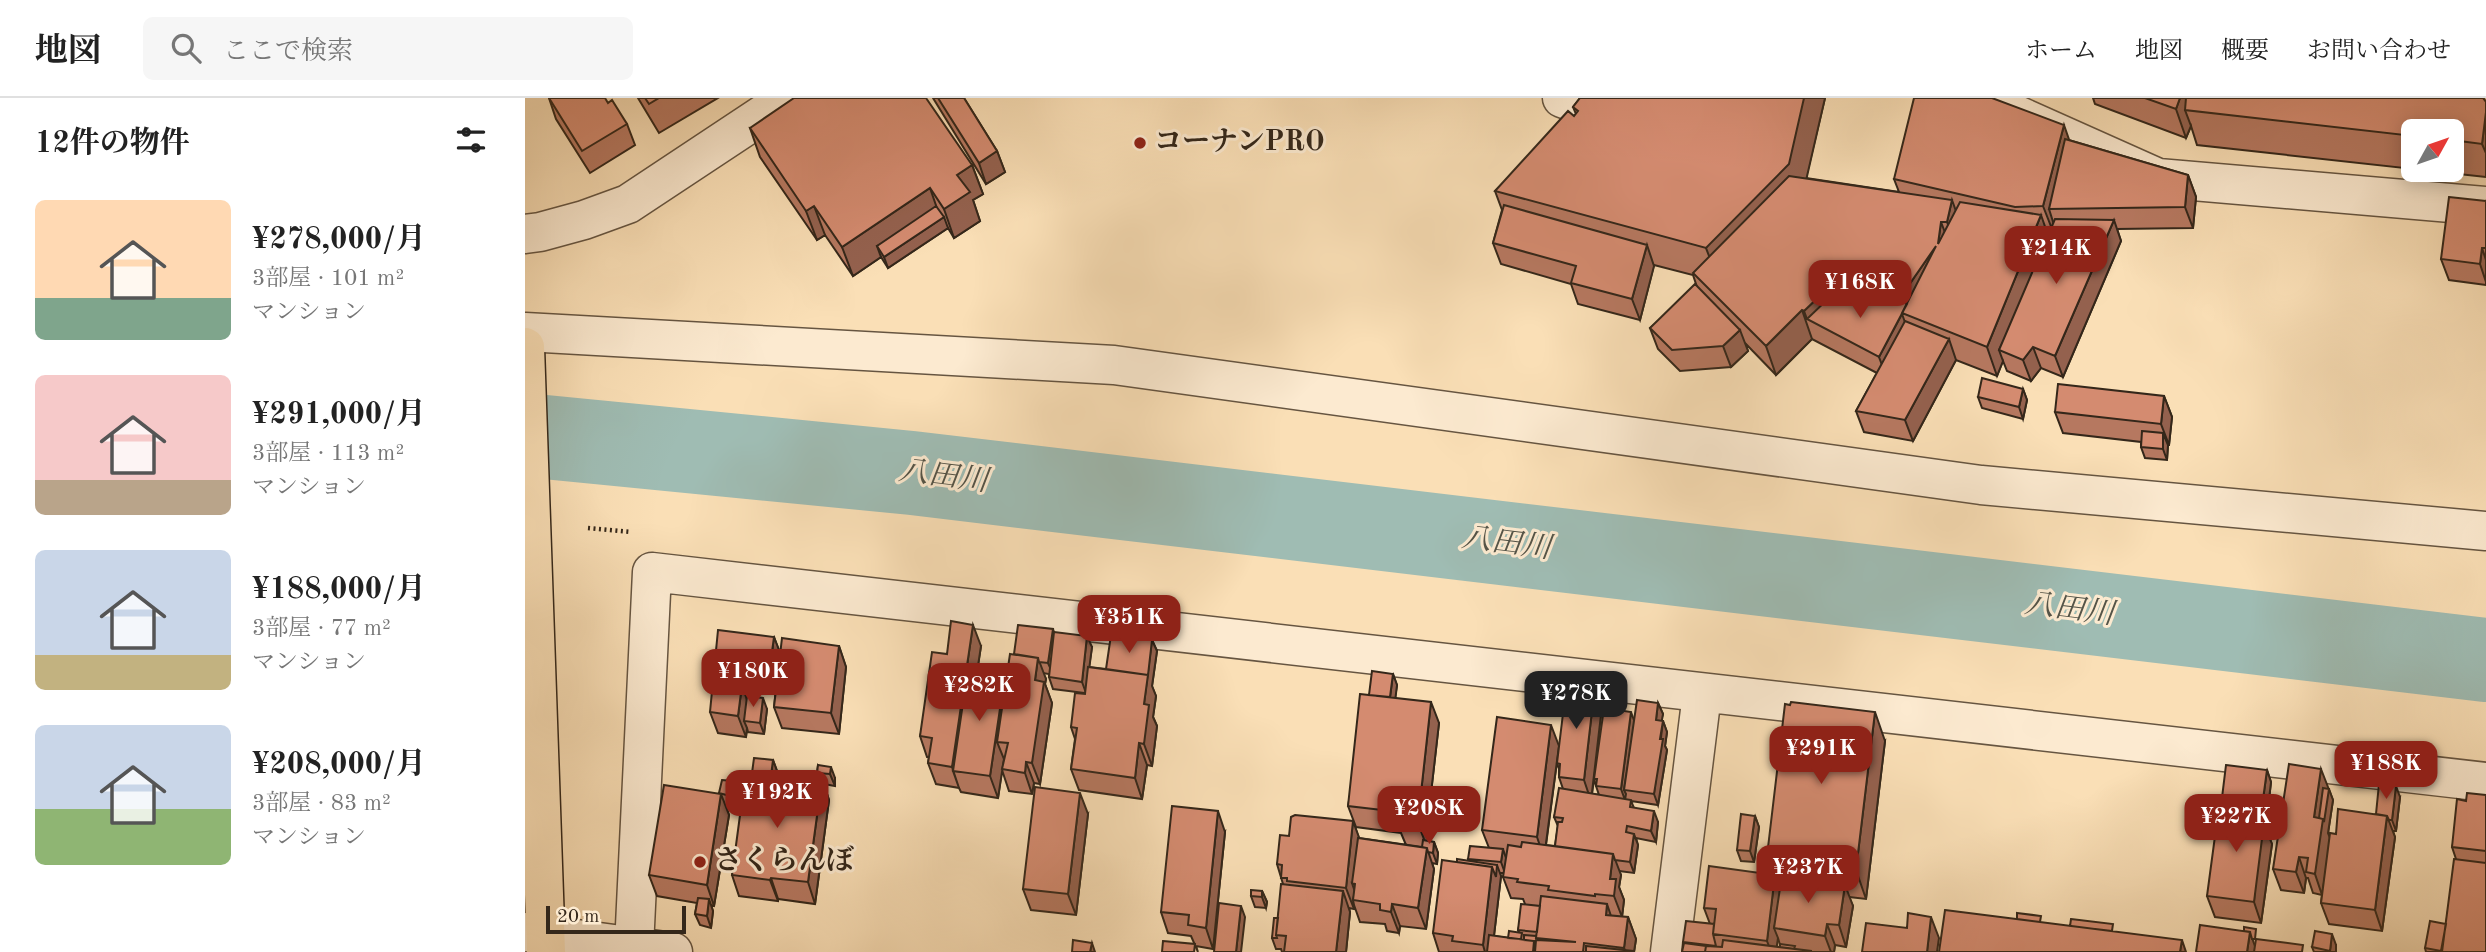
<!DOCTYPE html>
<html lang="ja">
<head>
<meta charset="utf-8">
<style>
  body { margin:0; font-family:"Old Standard TT","Noto Serif JP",serif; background:#f6f6f6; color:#222; height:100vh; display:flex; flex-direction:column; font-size:26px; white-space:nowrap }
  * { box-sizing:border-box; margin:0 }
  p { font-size:23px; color:#767676 }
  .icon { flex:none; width:38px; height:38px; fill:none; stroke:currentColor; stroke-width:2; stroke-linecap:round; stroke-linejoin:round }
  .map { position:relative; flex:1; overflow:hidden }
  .drawer { display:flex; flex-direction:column; background:#fff; width:525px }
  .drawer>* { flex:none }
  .needle { width:46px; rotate:50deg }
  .tools { position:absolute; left:1876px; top:21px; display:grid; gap:14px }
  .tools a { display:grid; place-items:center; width:63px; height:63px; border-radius:10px; background:#fff; box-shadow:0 4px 18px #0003; font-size:35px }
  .scale { position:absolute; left:21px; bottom:18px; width:140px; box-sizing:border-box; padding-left:7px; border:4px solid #34271a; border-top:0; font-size:19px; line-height:24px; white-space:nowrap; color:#34271a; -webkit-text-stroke:5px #fcead0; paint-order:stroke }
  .price { position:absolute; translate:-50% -60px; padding:0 16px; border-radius:14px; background:#8f2418; color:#fff; font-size:23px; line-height:46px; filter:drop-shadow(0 2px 4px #0008) }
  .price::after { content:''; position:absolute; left:50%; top:42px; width:21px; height:16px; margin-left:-10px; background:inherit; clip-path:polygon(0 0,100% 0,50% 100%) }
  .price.on { background:#222; color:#fff }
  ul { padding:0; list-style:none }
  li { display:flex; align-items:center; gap:21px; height:175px; padding:0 35px }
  li span { display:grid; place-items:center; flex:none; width:196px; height:140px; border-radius:10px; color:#555 }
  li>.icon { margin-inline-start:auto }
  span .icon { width:84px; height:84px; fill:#fffc; stroke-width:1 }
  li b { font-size:30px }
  h2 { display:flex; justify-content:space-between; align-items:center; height:84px; padding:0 35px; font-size:30px }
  header { display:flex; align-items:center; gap:42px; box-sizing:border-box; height:98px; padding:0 35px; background:#fff; border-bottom:2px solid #e0e0e0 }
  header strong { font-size:33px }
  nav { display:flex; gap:38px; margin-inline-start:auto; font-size:24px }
  .search { width:490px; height:63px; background:#f6f6f6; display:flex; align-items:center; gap:18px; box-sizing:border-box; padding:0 24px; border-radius:10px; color:#767676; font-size:26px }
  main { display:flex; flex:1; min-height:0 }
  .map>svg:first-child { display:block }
</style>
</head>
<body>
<header>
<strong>地図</strong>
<div class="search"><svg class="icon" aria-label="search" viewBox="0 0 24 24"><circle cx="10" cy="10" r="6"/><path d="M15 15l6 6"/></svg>ここで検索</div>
<nav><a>ホーム</a><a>地図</a><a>概要</a><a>お問い合わせ</a></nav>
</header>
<main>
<section class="drawer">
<h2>12件の物件<svg class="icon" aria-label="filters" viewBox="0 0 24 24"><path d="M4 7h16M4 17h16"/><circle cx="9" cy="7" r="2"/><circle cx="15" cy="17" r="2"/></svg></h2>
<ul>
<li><span style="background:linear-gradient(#ffd9b3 70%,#7fa58c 0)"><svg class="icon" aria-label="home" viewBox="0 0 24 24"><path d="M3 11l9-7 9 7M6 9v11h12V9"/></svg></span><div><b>¥278,000/月</b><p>3部屋 · 101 m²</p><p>マンション</p></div></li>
<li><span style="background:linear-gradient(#f6c9c9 75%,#b9a48a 0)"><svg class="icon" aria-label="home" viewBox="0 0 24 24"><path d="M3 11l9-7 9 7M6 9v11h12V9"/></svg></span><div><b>¥291,000/月</b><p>3部屋 · 113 m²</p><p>マンション</p></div></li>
<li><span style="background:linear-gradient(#c9d6e8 75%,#c2b280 0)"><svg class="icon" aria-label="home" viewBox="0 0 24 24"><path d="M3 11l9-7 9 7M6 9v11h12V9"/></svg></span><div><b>¥188,000/月</b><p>3部屋 · 77 m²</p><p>マンション</p></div></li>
<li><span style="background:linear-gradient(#c9d6e8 60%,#8fb573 0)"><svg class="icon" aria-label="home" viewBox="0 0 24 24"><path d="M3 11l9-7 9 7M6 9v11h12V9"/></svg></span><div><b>¥208,000/月</b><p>3部屋 · 83 m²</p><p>マンション</p></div></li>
</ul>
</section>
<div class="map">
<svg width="1961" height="854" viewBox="0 0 1961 854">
  <rect width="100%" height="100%" fill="#fadfb6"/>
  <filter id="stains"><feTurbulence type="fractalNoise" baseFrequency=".00286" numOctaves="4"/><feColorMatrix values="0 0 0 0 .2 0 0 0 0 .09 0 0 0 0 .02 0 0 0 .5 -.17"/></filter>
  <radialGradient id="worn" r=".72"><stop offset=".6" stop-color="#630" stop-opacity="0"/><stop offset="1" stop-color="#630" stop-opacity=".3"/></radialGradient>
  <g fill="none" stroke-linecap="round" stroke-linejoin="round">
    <!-- river -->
    <path stroke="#9fbcb3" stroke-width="84" d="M0,337l387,38 1574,187"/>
    <defs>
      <path id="minor" d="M1037,0l8,3 5,-3
        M1454,0l179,80 328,28
        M0,136l15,-2 44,-12 44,-16 160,-106
        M0,234l589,33 867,120 505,46
        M0,834l148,20
        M109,849l18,-375 1834,210
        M1145,854l32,-258"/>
      <path id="primary" d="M0,249l21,605"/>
    </defs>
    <!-- minor casing -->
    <use href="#minor" stroke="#665541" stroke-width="41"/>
    <!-- primary casing -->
    <use href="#primary" stroke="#34271a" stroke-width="41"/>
    <!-- path -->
    <path stroke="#34271a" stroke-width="4.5" stroke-dasharray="2 3.5" stroke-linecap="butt" d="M63,430l43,4"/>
    <!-- minor -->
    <use href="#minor" stroke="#fcead0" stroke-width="38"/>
    <!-- primary -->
    <use href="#primary" stroke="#fadfb6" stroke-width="38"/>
  </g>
  <!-- wall -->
  <path fill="#b67860" stroke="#34271a" stroke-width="2" fill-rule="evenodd" d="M24,0l59,5 19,21 8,21 -45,28 -34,-54z
    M113,0h80l-59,35z
    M408,0h31l33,53 8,21 -19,12z
    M1055,0h245l-19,80 93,14 -5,-13 175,-39 119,35 8,22 -3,31 -76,1 4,12 -58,136 -22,-9 -10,13 -24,-10 -4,-10 -6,15 -41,-16 -43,81 -49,-9 -8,-21 21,-38 -65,-34 -36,36 -31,-32 3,8 -17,16 -51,4 -22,-22 -8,-21 47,-41 -4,-12 -39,-10 -14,55 -62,-16 -7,-20 -70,-20 -8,-21 9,-33 -7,-19 79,-75 2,-2 -3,-7z
    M1568,0h390l3,4v75l-64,-7h30v-39h-39v38l-216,-24 -6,-19 -5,12 -91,-34z
    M225,30l222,37 11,29 -10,6 7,21 -26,17 -6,-10 -60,40 -7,-11 -28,19 -28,-41 -8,5 -57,-83z
    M1961,103v84l-37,-5 -8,-21z
    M1498,291l4,11 -4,19 -41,-11 -4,-11z
    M1639,298l8,21 -3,28h-1l-1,15 -22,-2 -4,-11v-5l-78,-9 -8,-21z
    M529,535l38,14 -3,20 17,2 46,-29 5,11 -5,35 4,10 -3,21 4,9 -5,40 -5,-1 -5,34 -63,-9 -8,-21 4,-30 -4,-12 14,-34 -32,-4 -4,-12v-3l-6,-1 3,6 -1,5 7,19 -12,81 -6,-1 -2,11 -23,-3 -7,-21 -4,28 -37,-6 -2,-4 -23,-4 -8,-21 1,-6h-2l-7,-21 27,-82 34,-8 -4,25 30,5 7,-22z
    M249,539l6,16 59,-7 7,21 -7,67 -57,-6 -8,-21 2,-19 -17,-2 -2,11 10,12 -3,25 -16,-2 -1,-4 -1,9 -28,-4 -8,-21z
    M868,576l4,11 -2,13 44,25 -12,105 2,5 -1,8 6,1 4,11 -1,11 -5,-1 2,6 -8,60 -26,-3 -1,7 -12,-2 -2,-7 -25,-2 -6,-17v4l-5,-1 1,4 -4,40h-64l-1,-3h-5l-4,-11 6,-20 5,-34 -6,-20 12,-28 64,-15 6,17 63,9 -16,-2 -5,-12 -45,-6 -8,-21 21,-111z
    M1133,605l5,11 -2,7h2l4,11 -2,14 2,4 -9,55 -27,-4 3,7 24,14 -2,20 -20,-4 2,7 -4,28 -15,-2 2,4 -2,12 5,13 -2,17h6l8,22 -2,13h-195l-6,-19 24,-71 12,-1 -1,-2 21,-11 -7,-18 77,-84 -13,99 9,1 3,-20 -4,-9 9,-28 -4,-12v-8l-2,-6 45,-57 -8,70 40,-57zM1069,681l2,7 3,9 -7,-1zM975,775h4l-1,4 8,21 12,1 2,5 -7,26 1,2 -11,6 -14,-2 7,-60z
    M1360,643l-19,158 -17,-2 4,9 -7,41 -11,-2 -1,7h-152l1,-10 27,-18 -6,-16 70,-33 -7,-19zM1253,840l2,7v2h-4z
    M248,662l4,11 -1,11 31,5 12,-9 -2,-5 1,-8 17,13v8l-11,-2 5,16 -14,104 -37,-5v2l-39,-5 -7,-21 22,-96 -2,-6z
    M1742,672l4,12 -4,35 4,12 -1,10 2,5 -11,79 -46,-6 -8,-21z
    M207,683l4,12 -2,14 -8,-1 3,9 -15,91 -3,-1 2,6 -2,17 -11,-3 -5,-11 2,-11 -40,-7 -8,-21 70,-82z
    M1803,691h1l4,11 -5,33 2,4 46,-23 24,-17 -4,34h-3l2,6 -13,94 -53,-7 -8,-21 1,-8 -9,-2 -5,-15h-2l-2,15 -23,-3 -8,-21z
    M1961,697v157h-60l-1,-4 21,-24 10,-65 -4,-12 14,-46z
    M563,716l-12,101 -45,-5 -8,-21z
    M1230,718l4,11 -5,35 -13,-1 -4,-11z
    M700,734l-12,117 -17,-3 2,6 -7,-16 -23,-3 -7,-21z
    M737,793l5,11 -1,6 -11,-1 -4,-11z
    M1811,847v7h-22l-2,-5z"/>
  <!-- shaded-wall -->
  <path fill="#94614e" stroke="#34271a" stroke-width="2" d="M1279,0h21l-23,100 -83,84 -13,-34z
    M1655,0h18l-13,12 6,16 -5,12 -10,-29z
    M1961,14v41l-4,-9z
    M1539,27l10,29 -25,55 6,19 -1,6 -11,-28z
    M472,53l8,21 -19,12 -7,-21z
    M447,67l11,29 -10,6 7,21 -26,17 -10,-29 13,-34z
    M1663,77l8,22 -3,31 -8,-21z
    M405,90l10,29 -63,29 4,11 -28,19 -11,-29z
    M1427,102l10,28 -4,23 -11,-29z
    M289,108l11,29 -8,5 -11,-29z
    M1516,117l10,29 -52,106 4,11 -6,15 -10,-29z
    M419,119l4,11 -60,40 -4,-11z
    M1589,122l7,21 -58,136 -8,-21z
    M1416,124l11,29 -14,-7z
    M1122,147l7,21 -14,54 -8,-21z
    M1411,148l-30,61 -4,-12z
    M1957,150l4,12v22l-6,-18z
    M1304,189l11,29 -33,3 -3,-8z
    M1277,212l10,29 -36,36 -10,-29z
    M1377,216l8,22 -23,42 -8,-21z
    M1215,232l8,21 -17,16 -8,-21z
    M1424,241l7,21 -43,81 -8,-21z
    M1508,249l8,21 -10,13 -8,-21z
    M1498,291l4,11 -4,19 -4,-12z
    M1639,298l8,21 -3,28 -8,-21z
    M1638,335l5,12 -1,15 -4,-11z
    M448,527l8,21 -19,126 -9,-1 6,17 -7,-21z
    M528,531l4,12 -4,33 -5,-11z
    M562,538l5,11 -6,46 -4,-11z
    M249,539l8,21 -4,30 -8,-21z
    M627,542l5,11 -5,35 4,10 -3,21 4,9 -5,40 -8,-22v-40z
    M314,548l7,21 -7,67 -8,-21z
    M513,560l8,21 -1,5 7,19 -12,81 -8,-21 3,-83z
    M226,566l8,22 -3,21 -8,-21z
    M868,576l4,11 -4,33 -4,-12z
    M480,577l2,5 -10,62 7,17 -6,39 -8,-22z
    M217,587l7,21 -5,15 3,7 -1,9 -8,-21z
    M1070,587l7,21 -11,95 -7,-21z
    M238,600l4,11 -3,25 -4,-11z
    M906,604l8,21 -12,105 2,5 -2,14 -8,-21v-15z
    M1133,605l5,11 -3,17 -4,-11z
    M1106,614l4,11 -11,67 2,4 -1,6 -4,-11z
    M1350,614l10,29 -19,158 -10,-29z
    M1138,623l4,11 -2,14 2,4 -9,55 -4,-11z
    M1026,627l8,21 -15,112 -7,-21z
    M614,645l8,22 -5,34 -7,-21z
    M248,662l4,11 -2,16 -4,-11z
    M501,664l8,21 -2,11 -7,-21z
    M306,669l4,11v8l-5,-12z
    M1796,671l12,31 -5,33 3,7 -9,55 -7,-21 -1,-57z
    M1742,672l4,12 -4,35 4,12 -1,10 2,5 -11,79 -7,-21 7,-88z
    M297,681l7,21 -14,104 -7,-22z
    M207,683l4,12 -2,14 -4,-11z
    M1871,688l4,11 -4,34 -4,-11z
    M555,695l8,21 -12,101 -8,-21z
    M196,696l8,21 -15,91 -7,-21z
    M693,713l7,21 -12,117 -7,-21z
    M1129,713l4,11 -2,20 -5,-11z
    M1230,718l4,11 -5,35 -4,-11z
    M1862,718l8,21 -13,94 -7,-21z
    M828,723l8,22 -6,41 -3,-1 3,9 -2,8 1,5v4l-8,-21z
    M1109,736l4,11 -4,28 -4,-11z
    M909,744l4,11 -1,11 -4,-11z
    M902,750l7,21 -8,60 -8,-21z
    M978,751l4,12 -2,12 -4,-11z
    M1088,756l8,21 -2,12 5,13 -2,17 -8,-21 -4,-17z
    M1774,759l7,21 -2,15 -8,-21z
    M972,767l4,11 -9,76h-7l-2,-7 9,-78z
    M1250,777l8,21 -9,32 4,10 -2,14h-5l-4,-11z
    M246,780l7,21v2l-8,-21z
    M1320,787l8,21 -7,41 -7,-22z
    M737,793l5,11 -1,6 -4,-11z
    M818,793l7,21 -4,40h-10z
    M184,801l4,12 -2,17 -4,-12z
    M867,806l8,22 -1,7 -8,-21z
    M1082,806l7,21 -8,-10z
    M716,808l4,11 -4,35h-5z
    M1103,819l8,22 -2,13h-8l-2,-4z
    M1406,819l8,21 -2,14h-10z
    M1302,826l8,21 -1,7h-3l-6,-16z
    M1725,834l7,20h-10z
    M1807,836l4,11v7h-5l-1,-1z
    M1657,842l4,12h-6z
    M567,845l3,9h-5z"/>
  <!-- building -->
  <path fill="#d48b70" stroke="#34271a" stroke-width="2" d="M24,0h56l3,5 4,-3 15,24 -45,27z
    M120,0h14l-10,6z
    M269,0h132l46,67 -15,10 13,17 -26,17 -14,-21 -88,59 -28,-41 -8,5 -56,-83z
    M413,0h26l33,53 -18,12z
    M1055,0h224l-15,66 -83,84 -211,-57 73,-80 6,5 4,-5 -5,-4z
    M1389,0h78l72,27 -21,81 -28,1 -121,-28z
    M1620,0h35l-4,11z
    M1661,0h297l3,4v10l-4,32 -30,-4v-9h-39v5l-228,-26z
    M1540,41l123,36 -3,32 -136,2z
    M1264,78l163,24 -5,22h-6l-3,22 22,-42 81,13 -54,132 -85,-34 34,-67 -34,49 -73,-8 -25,24 -2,-1 -36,36 -73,-73z
    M1924,99l37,4v47h-4l-2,16 -39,-5z
    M979,107l143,40 -15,54 -61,-16 5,-17 -83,-23z
    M411,108l8,11 -60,40 -7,-11z
    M1530,121l59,1 -59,136 -22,-9 -10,13 -24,-10z
    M1170,186l45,46 -17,16 -51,4 -22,-22z
    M1307,197l73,8 2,1 -28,53 -72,-38z
    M1380,223l44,18 -44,81 -49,-9z
    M1457,280l41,11 -4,18 -41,-10z
    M1533,286l106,12 -3,28 -106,-12z
    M1617,333l21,2v16l-22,-2z
    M426,523l22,4 -21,142 -24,-4 4,-25 -12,-2 12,-84 15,2z
    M493,527l35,4 -5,34 -9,-1 -1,-4 -24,-4z
    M193,532l56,7 -4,30 -19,-3 -3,22 -6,-1 -4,31 -28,-4z
    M529,534l33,4 -5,46 -33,-5z
    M586,537l41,5 -4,35 -42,-6z
    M257,540l57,8 -8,67 -57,-6z
    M485,556l28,4 -3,22 9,2 -12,81 -6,-1 -1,11 -23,-4 6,-26 -11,-1z
    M563,569l60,8 -4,29 5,1 -5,39 -5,-1 -4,35 -64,-9 6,-41 -6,-1 4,-34 10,1z
    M443,571l37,6 -15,101 -37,-5z
    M847,573l21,3 -3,23 -21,-2z
    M1045,584l25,3 -11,95 -25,-3 1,-13 -3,-1 9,-74 3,1z
    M835,596l71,8 -12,109h2l-2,15 -21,-2 2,-12 -52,-6z
    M222,598l16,2 -3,25 -16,-2z
    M1112,602l21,3 -2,17 7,1 -3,18h3l-9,55 -30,-4z
    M1266,604l84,10 -19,158 -86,-10 1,-4h-4l18,-152 5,1z
    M1079,610l27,4 -10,77 -25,-3 1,-7h-3z
    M972,619l54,8 -14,112 -55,-7z
    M229,660l19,2 -2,16 -19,-3z
    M1764,666l32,5 -7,48 9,2 -8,55 -9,-2 2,-14 -9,-1 -3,15 -23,-3z
    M293,667l13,2 -1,7 -13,-1z
    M1701,667l41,5 -5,37 -12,-1v4l-29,-4z
    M284,679l13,2 -14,103 -37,-4 -1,2 -38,-5 13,-97 62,9z
    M197,682l10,1 -2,15 -11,-3z
    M1854,686l17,2 -4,34h-3l-2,-4 -11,-2z
    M139,687l57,9 -14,91 -58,-10z
    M510,689l45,6 -12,101 -45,-5z
    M1034,690l72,12 -1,7 24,4 -3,20 -24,-5 -1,6 8,2 -4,28 -15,-2 -2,-6 -58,-8 3,-24h4l1,-4 -9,-1z
    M1798,690l6,1 -5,33 -1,-3 -4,-1z
    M1942,695l19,2v56l-34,-4 5,-48 9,2z
    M647,708l46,5 -12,117 -18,-3 1,-10 -28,-3z
    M1694,708l31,4v-4l13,2 -1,14 2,1 -10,79 -47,-6z
    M1813,711l49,7 -12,94 -54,-7 9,-70 6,1z
    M1216,716l14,2 -5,35 -13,-1z
    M770,717l58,6 -7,67 -59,-7v-3h-6l1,-13 -5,-1 3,-29 9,1 2,-19z
    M833,740l69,10 -9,60 -26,-4 -1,8 -11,-2v-6l-27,-4 2,-16 -3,-1z
    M898,742l11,2 -1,11 -5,-1 -1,-4 -5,-1z
    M997,744l91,12 -3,25h6l-2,17 -19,-2v2l-47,-6 1,-4 -32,-4 1,-3 -15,-2 5,-32 13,2z
    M945,748l33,3 -2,13 -33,-3z
    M932,761l40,6 -1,12 -4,-10 -35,-5z
    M1929,761l32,4v89h-44z
    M917,762l50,7 -9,78 -31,-4 1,-5 -20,-3z
    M1184,768l66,9 -8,66 -54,-7 3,-25 -12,-1z
    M1257,777l63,10 -6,40 -12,-1 -2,12 -51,-8z
    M756,786l62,7 -7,61h-52l2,-16 -10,-1z
    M726,792l11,1v6l-11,-1z
    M1016,798l66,8 -1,11 22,2 -4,31 -40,-5 -1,9h-48l1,-12 40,2 -40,-4z
    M173,800l11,1 -2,17 -12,-2z
    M694,805l22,3 -5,46h-22z
    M996,806l19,2 -3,26 -19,-2z
    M1420,812l237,30 -2,12h-241z
    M1383,815l23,4 -4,35h-65l4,-29 41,5z
    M1492,815l24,3 -1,6 -23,-3z
    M749,820h4l-2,17 1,3h-5z
    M1546,821l42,5 -1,7 -42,-5z
    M1161,823l28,3 -1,10 3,12 -33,-4z
    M1905,823l16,3 -5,27 -16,-3z
    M1675,827l50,7 -3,20h-51z
    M1719,829l12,2 -1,10h-3l-2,-7 -6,-1z
    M984,833l13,2 -1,6 -13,-1z
    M1790,833l17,3 -2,17 -18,-4z
    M964,837l45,6 -1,11h-46z
    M999,837l12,1 1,4h-1l-1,5 -1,-4 -10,-1z
    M1731,841l47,6 -1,7h-48z
    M548,842l19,3 -2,9h-18z
    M1198,842l88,11v1h-106l1,-6 16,1z
    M638,843l32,3 -1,8h-32z
    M1159,845l22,3 -1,6h-23z
    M1255,846l15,2 -1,3 -14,-2z
    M1061,848l47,5v1h-47z"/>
  <!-- markers -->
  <g fill="#8f2418" stroke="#fcead0" stroke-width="2.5">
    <circle cx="615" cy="45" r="7"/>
    <circle cx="175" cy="764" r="7"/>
  </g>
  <g text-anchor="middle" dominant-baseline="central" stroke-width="6" stroke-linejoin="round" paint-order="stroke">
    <!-- poi labels -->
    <g font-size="28" font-weight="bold" fill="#34271a" stroke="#fcead0" text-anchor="start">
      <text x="629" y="45">コーナンPRO</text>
      <text x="189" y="764">さくらんぼ</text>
    </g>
    <!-- water labels -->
    <g font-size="30" font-style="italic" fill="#545448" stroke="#fcead0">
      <text transform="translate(418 379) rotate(7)">八田川</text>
      <text transform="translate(981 446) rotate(7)">八田川</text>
      <text transform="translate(1544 512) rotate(7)">八田川</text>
    </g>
  </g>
  <rect width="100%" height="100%" filter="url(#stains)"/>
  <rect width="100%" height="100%" fill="url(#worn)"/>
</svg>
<div class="tools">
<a><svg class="needle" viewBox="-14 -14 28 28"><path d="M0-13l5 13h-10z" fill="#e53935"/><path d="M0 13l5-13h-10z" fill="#767676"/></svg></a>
</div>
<div class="scale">20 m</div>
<b class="price" style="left:1531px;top:188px">¥214K</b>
<b class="price" style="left:1335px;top:222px">¥168K</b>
<b class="price" style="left:604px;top:557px">¥351K</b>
<b class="price" style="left:228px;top:611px">¥180K</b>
<b class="price" style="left:454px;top:625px">¥282K</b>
<b class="price on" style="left:1051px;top:633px">¥278K</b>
<b class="price" style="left:1296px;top:688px">¥291K</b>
<b class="price" style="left:1861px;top:703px">¥188K</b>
<b class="price" style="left:252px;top:732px">¥192K</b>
<b class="price" style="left:904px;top:748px">¥208K</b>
<b class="price" style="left:1711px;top:756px">¥227K</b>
<b class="price" style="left:1283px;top:807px">¥237K</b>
</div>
</main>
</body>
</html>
